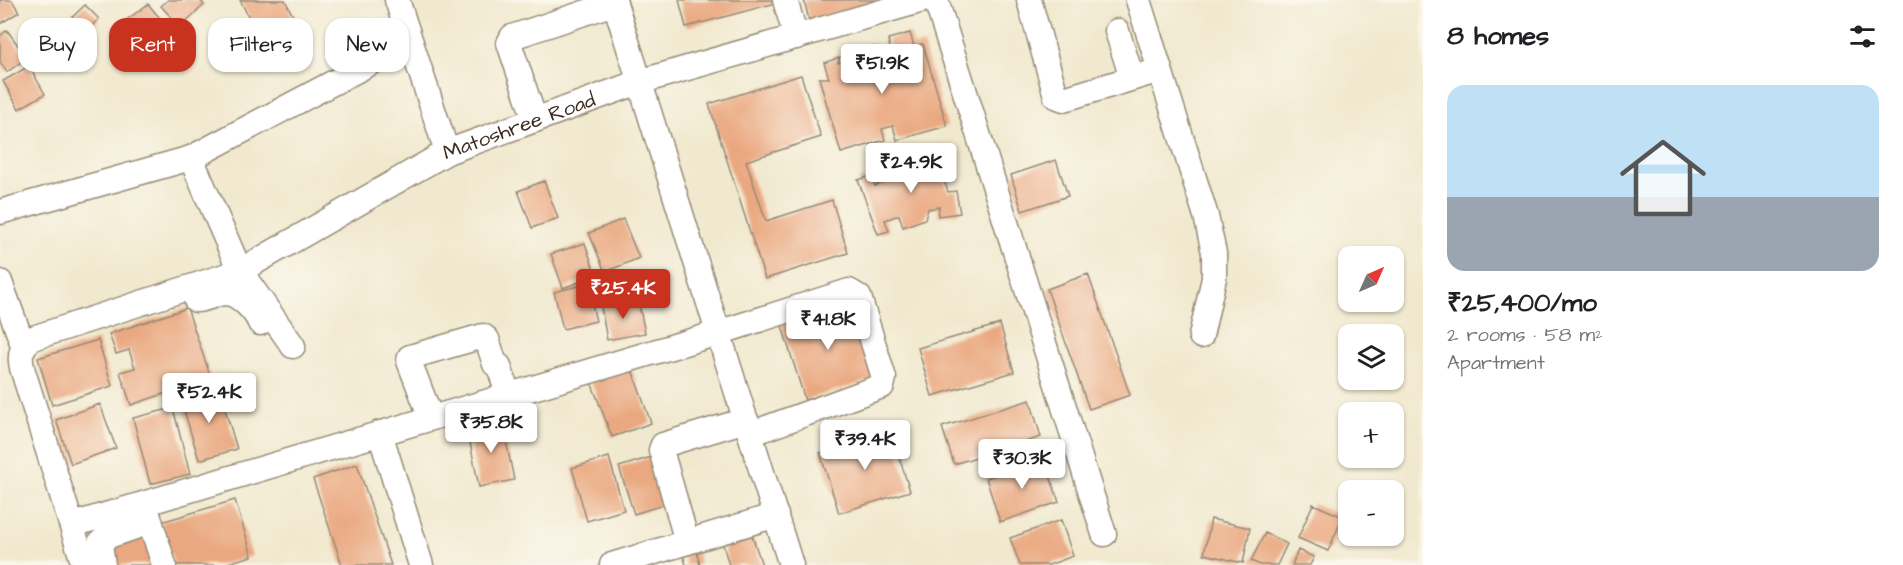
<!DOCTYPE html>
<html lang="en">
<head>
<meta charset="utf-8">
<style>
  body { margin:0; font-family:"Architects Daughter",sans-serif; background:#f6f6f6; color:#202124; height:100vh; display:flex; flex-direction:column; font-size:22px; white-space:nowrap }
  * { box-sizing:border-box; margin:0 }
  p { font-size:20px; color:#757577 }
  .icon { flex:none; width:33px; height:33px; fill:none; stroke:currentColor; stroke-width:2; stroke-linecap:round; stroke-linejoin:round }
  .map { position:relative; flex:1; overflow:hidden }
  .side { display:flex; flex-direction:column; background:#fff; width:480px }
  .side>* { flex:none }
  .banner { position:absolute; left:18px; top:18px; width:570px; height:54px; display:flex; gap:12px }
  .needle { width:39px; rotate:45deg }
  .fabs { position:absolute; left:1338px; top:246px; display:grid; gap:12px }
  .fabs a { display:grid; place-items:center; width:66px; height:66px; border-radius:12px; background:#fff; box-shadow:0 2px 4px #0004; font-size:30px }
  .price { position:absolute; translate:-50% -51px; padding:0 14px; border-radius:6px; background:#fff; color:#222; font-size:20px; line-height:39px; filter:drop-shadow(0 2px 3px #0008) }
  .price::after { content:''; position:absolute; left:50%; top:36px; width:18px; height:14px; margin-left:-9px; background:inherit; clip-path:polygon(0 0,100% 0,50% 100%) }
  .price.on { background:#c8321e; color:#fff }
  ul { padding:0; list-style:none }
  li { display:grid; align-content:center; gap:12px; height:318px; padding:0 24px }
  li span { display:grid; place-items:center; height:186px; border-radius:18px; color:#555 }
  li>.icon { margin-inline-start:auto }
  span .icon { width:108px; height:108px; fill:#fffc; stroke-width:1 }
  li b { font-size:26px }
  h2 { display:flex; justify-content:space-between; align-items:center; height:72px; padding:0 24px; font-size:26px }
  .pill { padding:0 21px; border-radius:18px; background:#fff; box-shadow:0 2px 4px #0004; font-size:21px; line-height:54px }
  .pill.on { background:#c8321e; color:#fff }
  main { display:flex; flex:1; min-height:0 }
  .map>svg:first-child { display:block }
</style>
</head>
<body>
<main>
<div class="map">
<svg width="1423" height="565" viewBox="0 0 1423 565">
  <rect width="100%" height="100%" fill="#fbf7ec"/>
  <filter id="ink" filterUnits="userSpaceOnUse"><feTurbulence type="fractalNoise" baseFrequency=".0167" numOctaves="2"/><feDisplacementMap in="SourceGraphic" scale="12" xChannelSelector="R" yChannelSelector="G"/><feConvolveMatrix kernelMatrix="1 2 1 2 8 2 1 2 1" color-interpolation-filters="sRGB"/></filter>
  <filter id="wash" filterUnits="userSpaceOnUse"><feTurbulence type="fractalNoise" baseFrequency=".008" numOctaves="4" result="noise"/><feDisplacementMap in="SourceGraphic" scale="24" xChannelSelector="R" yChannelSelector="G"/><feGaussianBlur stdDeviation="1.35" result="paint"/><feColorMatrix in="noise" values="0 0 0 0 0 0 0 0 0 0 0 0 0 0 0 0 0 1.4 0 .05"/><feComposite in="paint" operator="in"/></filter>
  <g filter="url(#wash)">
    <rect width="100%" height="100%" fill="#f1e9cf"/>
    <g id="blocks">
      <!-- building -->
      <path fill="#eaa880" d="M0,0h12l7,12 -19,12z
        M168,0h32l4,5 -24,22 -19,-21z
        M240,0h45l8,16 -36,17z
        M679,0h96l1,3 -90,24z
        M804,0h79v1l-74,19z
        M148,4l16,19 -24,19 -16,-20z
        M85,5l14,14 -39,36 -14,-13z
        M7,30l20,28 -20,14 -7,-10v-26z
        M910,33l4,13 9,-2 24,82 -50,14 -4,-14 -11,3 3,11 -44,13 -22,-75h10l-5,-15 16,-6 -2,6 16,-4 -2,-6 22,-6 1,5 15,-4 -2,-9z
        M29,66l16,28 -26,15 -16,-28z
        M801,75l20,62 -75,24 20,60 66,-21 16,53 -83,26 -56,-175z
        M945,149l8,25 -10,3 5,15 8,-1 4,22 -22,3 1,-9 -11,2 -3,10 -22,8 -4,-12 -14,5 4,11 -11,3 -20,-54 13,-4 4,10 15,-6 -1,-6 27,-5 3,6 9,-5 -5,-13z
        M1056,160l12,36 -46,15 -11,-36z
        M544,181l14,37 -26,10 -14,-37z
        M623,219l16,39 -34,14 -16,-39z
        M585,243l11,33 -33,12 -12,-34z
        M1088,274l42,121 -41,14 -42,-120z
        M587,284l9,37 -33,8 -9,-37z
        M638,300l7,33 -38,7 -6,-33z
        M850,301l25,78 -70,21 -24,-77z
        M187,308l24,70 -80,27 -11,-33 15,-4 -6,-18 -13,4 -7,-20z
        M1000,324l14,48 -82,24 -14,-48z
        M98,340l14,46 -60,19 -14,-47z
        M631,367l20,56 -39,14 -21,-55z
        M219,389l18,60 -38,11 -18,-60z
        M1030,400l11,37 -87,27 -12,-37z
        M100,404l16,44 -45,16 -15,-44z
        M173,408l17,66 -40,10 -17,-66z
        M502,421l12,59 -35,7 -12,-59z
        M888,423l22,68 -71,22 -19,-60 10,-3 -3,-9 14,-4 5,18 24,-7 -5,-18z
        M609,457l15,53 -37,11 -15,-53z
        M651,457l15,47 -32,10 -15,-47z
        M1044,459l15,43 -59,20 -14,-44z
        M357,464l34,101h-49l-29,-86z
        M235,500l17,56 -31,9h-47l-13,-43z
        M1313,504l30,13 -15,34 -30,-13z
        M1211,519l39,9 -7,35 -39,-9z
        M1061,520l12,36 -24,9h-29l-10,-27z
        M750,529l12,36h-33l-8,-27z
        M145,532l12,33h-47l-5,-21z
        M1265,533l22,11 -10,21h-17l-9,-4z
        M696,547l4,18h-14l-4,-14z
        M1298,550l16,7 -4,8h-18z"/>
    </g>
  </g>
  <g filter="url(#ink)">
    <use href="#blocks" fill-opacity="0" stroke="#968a76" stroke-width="1.5"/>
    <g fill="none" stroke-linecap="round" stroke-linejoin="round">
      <defs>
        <g id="minor">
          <path d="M397,0l50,152"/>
          <path d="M614,0l177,565"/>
          <path d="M785,0l11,37"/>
          <path d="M936,0l168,534"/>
          <path d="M1029,0l27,96 8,3 96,-29"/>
          <path d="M1138,0l68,216 8,37v25l-13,58"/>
          <path d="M1117,31l15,47"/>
          <path d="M535,120l-26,-77 3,-6 102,-34"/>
          <path d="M0,212l191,-54"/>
          <path d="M0,282l23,63"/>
          <path d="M196,300c9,0 19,-6 28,-7 14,-1 32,19 36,30"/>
          <path d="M293,346l-53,-75 -49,-113 219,-116"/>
          <path d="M431,418l-22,-57 1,-4 73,-21 4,3 8,25 4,2 9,29"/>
          <path d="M380,433l41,132"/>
          <path d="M146,508l18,57"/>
          <path d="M72,525l646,-192 131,-42 10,6 25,81 -2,8 -132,48"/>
          <path d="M687,542l-26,-92 2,-5 83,-25"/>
          <path id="s1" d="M84,565l-62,-197c-3,-14 -1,-21 11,-30l207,-67 207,-119 192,-70 284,-82"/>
          <path d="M103,565l-3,-22 6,-6 44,-15"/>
          <path d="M612,565l164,-50"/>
        </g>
      </defs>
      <!-- minor casing -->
      <use href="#minor" stroke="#968a76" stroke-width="27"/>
      <!-- minor -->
      <use href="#minor" stroke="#fff" stroke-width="24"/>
    </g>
  </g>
  <g text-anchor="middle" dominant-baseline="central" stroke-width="4.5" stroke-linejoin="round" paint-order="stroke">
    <!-- street labels -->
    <g font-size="21" fill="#3b2a1e" stroke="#fbf7ec">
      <text stroke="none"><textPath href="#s1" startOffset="774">Matoshree Road</textPath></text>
    </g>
  </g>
</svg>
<div class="fabs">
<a><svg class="needle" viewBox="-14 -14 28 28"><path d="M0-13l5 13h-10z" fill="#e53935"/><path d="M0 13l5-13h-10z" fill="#757577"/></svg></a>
<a><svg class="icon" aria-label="layers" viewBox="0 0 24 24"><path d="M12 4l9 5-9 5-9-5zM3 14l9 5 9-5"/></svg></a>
<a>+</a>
<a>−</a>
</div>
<b class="price" style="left:882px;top:95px">₹51.9K</b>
<b class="price" style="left:911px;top:194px">₹24.9K</b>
<b class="price on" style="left:623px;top:320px">₹25.4K</b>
<b class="price" style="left:828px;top:351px">₹41.8K</b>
<b class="price" style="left:209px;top:424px">₹52.4K</b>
<b class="price" style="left:491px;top:454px">₹35.8K</b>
<b class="price" style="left:865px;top:471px">₹39.4K</b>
<b class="price" style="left:1022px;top:490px">₹30.3K</b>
<div class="banner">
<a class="pill">Buy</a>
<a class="pill on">Rent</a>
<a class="pill">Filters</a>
<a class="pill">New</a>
</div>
</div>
<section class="side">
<h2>8 homes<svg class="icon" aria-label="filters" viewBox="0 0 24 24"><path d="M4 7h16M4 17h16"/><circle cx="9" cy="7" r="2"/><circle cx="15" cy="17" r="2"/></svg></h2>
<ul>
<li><span style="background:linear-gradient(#bfe0f5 60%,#9aa5b1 0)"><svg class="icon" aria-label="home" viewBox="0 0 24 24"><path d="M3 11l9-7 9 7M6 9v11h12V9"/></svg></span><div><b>₹25,400/mo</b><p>2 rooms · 58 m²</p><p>Apartment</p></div></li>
</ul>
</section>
</main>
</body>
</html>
